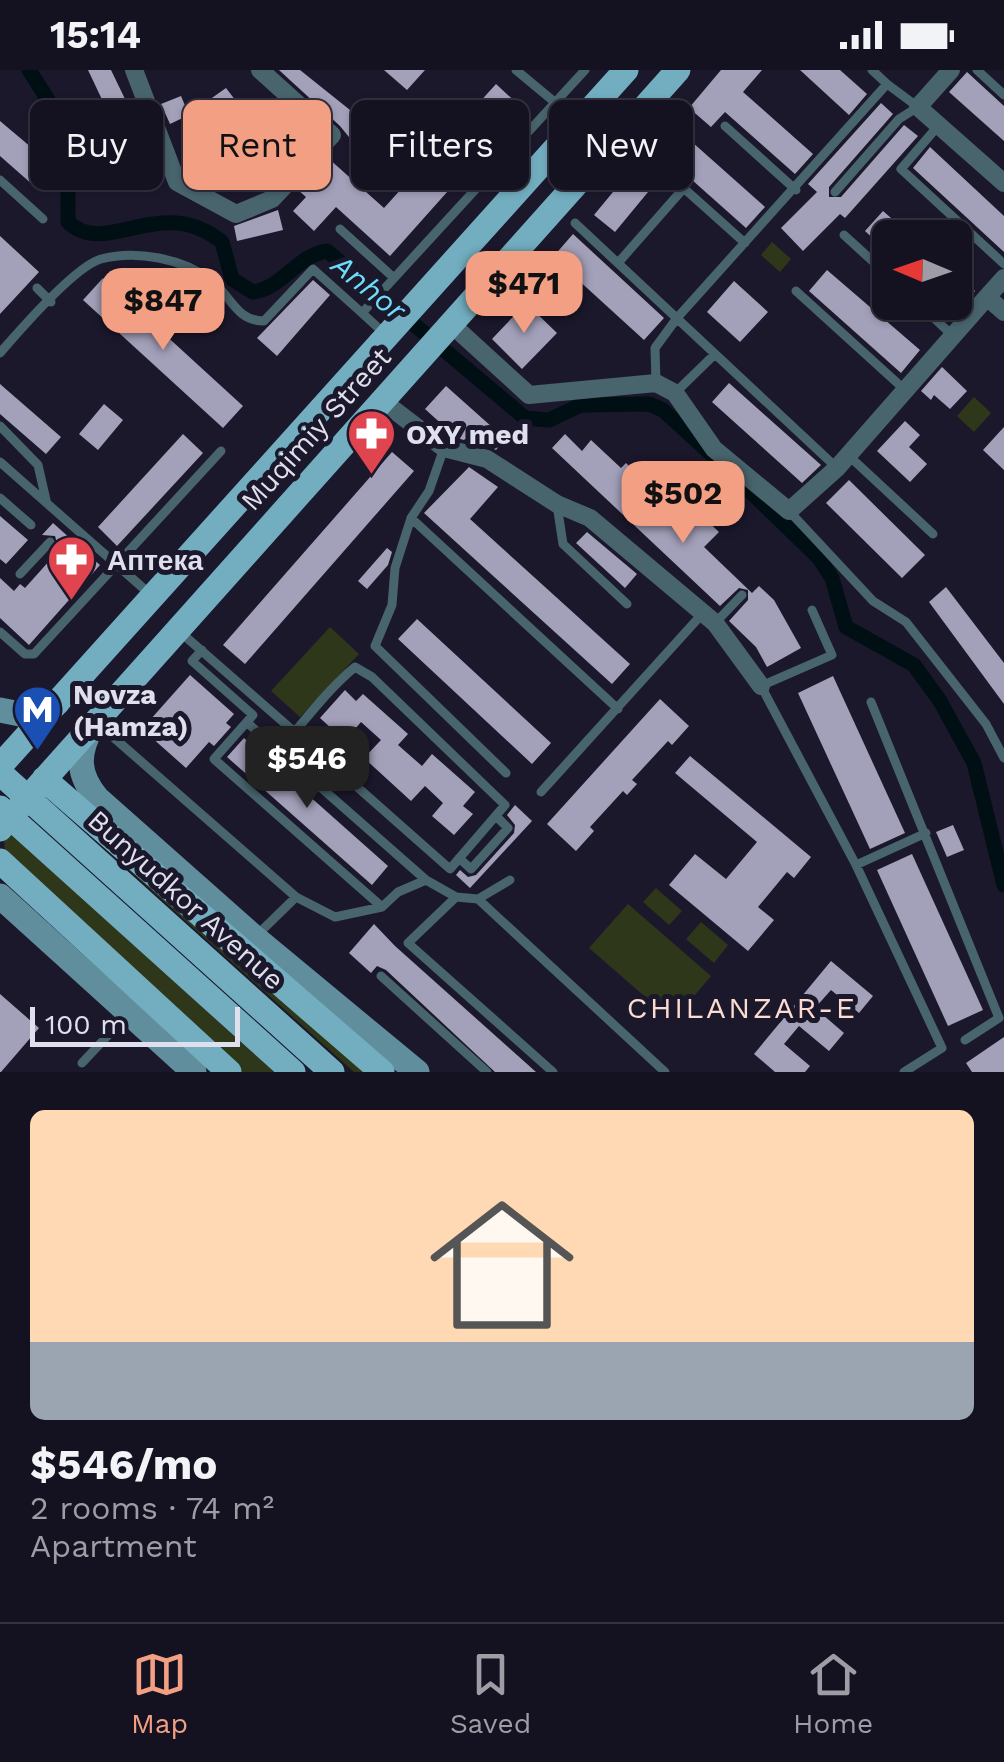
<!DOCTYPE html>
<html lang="en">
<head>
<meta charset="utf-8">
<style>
  body { margin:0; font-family:"Work Sans",sans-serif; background:#21202e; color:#f1f3f6; height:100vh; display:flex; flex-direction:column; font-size:38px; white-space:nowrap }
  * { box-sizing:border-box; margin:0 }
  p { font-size:32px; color:#9d9ea5 }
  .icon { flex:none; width:55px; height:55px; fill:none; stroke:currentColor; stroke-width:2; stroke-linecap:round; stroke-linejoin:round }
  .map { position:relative; height:1002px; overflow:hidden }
  .drawer { display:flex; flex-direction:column; background:#141221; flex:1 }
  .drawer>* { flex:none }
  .guide { position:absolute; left:30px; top:30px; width:945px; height:90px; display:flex; gap:20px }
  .needle { width:65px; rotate:272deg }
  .controls { position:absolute; left:872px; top:150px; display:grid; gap:20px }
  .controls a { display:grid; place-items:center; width:100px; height:100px; border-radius:15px; background:#141221; box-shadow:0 2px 8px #0004,0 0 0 2px #33323f; font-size:50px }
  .scale { position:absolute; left:30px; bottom:25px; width:210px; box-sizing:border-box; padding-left:10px; border:5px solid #e0dfed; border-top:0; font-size:28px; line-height:35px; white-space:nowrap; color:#e0dfed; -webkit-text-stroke:8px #1b182c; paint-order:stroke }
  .price { position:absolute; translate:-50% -85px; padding:0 22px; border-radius:20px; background:#f39f84; color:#111; font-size:32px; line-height:65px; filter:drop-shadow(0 2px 5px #0008) }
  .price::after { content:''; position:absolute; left:50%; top:60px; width:30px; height:22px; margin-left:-15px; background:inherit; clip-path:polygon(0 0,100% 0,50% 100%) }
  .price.active { background:#222; color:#fff }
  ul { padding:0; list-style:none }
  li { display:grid; align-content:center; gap:20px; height:530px; padding:0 30px }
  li+li { border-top:2px solid #33323f }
  li span { display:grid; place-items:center; height:310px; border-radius:15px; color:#555 }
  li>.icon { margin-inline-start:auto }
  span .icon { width:180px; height:180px; fill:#fffc; stroke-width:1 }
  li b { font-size:42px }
  .chip { padding:0 35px; border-radius:15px; background:#141221; box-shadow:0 2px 8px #0004,0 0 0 2px #33323f; font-size:35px; line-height:90px }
  .chip.active { background:#f39f84; color:#111 }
  .status { display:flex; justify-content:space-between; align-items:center; height:70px; padding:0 50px; background:#141221; direction:ltr }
  .status svg { height:28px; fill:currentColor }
  .menu { display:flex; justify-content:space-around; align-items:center; height:140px; border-top:2px solid #33323f; background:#141221; font-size:28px; color:#9d9ea5 }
  .menu a { display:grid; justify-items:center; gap:5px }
  .menu .active { color:#f39f84 }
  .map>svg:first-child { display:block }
</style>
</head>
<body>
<div class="status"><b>15:14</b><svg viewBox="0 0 49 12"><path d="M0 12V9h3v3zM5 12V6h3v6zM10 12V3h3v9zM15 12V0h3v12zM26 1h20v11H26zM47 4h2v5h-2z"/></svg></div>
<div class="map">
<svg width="1004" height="1002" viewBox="0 0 1004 1002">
  <rect width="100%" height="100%" fill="#1b182c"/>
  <!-- green -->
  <path fill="#2f371a" d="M772,172l19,17 -11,13 -19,-17z
    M974,327l17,16 -17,19 -17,-16z
    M330,557l29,27 -59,63 -29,-26z
    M44,724l324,278h-14z
    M10,762l264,240h-33l-236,-218 -1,-16z
    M656,818l26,23 -13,14 -26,-23z
    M628,834l83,72 -38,45 -84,-73z
    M701,852l27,23 -14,18 -28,-24z"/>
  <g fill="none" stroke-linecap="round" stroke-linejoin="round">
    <!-- canal -->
    <path stroke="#000f14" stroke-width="15" d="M29,0l42,66 4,17 -7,37v32c39,37 92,-30 154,20l10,37 21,13c30,-4 43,-36 74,-41l198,167 24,2 32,-15 68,-1 14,6 48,44
      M728,400l91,88 13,20 14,49 68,38 26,36 34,62 30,122"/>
  </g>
  <!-- building -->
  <path fill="#a3a0ba" d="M88,0h23l14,29 -19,9z
    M279,0h21l70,56 20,-21 16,15 -14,15 -4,-3 -22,26 -26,-32z
    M384,0h41l-18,20z
    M721,0h41l-19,22 70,62 -18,20 -70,-62 -14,15 -22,-19z
    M800,0h40l27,24 -18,21z
    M967,2l37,34v35l-55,-49z
    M496,14l26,24 -132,148 -54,-49 -22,24 -21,-20 13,-14 -8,-7 30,-32 56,50z
    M226,18l30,39 -6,5 25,32 -17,13 -15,-20 -37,26 -9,-12 43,-31 -31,-40z
    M181,26l8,19 -19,9 -9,-20z
    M881,33l12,11 -64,73v10h12l63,-72 14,11 -73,82 -5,-4 -37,37 -22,-23 36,-36 -9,-8z
    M0,51l51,43 -18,21 -33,-29z
    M674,56l91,81 -19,21 -91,-81z
    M930,77l74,69v36l-91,-84z
    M146,86l9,19 -19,9 -9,-19z
    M632,99l21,17 -38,46 -21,-17z
    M278,140l5,20 -46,11 -3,-15z
    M883,141l31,27h-24v16l-25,-23z
    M573,164l91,84 -20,22 -91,-83z
    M0,166l39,36 -39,42z
    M827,200l93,80 -19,23 -92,-82z
    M955,204l20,17 -20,23z
    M103,208l140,128 -20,22 -140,-128z
    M313,210l17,15 -53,61 -20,-18z
    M734,211l34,31 -28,30 -33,-30z
    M526,233l31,30 -35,36 -30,-30z
    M942,297l25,24 -17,18 -16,-14 -3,5 -10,-9z
    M729,313l92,82 -19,18 -90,-81z
    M0,314l61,53 -15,17 -46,-40z
    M446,316l46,41 -3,3 14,11 -7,9 -27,-14 -5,4 -7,-2 -32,-29z
    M104,334l19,16 -25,30 -19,-16z
    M905,351l15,14 -11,12 18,17 -17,18 -33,-31z
    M1004,357v43l-21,-20z
    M183,364l20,19 -86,93 -19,-19z
    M565,364l17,17 9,-11 30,28 5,-5 63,60 10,-10 20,19 -15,15 48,46 7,-7 15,14 27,48 -34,19 -11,-20 -27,-26 19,-21v-10l-9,-2 -19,18 -168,-158z
    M392,382l22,19 -169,193 -22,-19z
    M469,397l29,20 -28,32 160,145 -18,20 -188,-171z
    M849,410l76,75 -23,23 -76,-75z
    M0,446l28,24 -22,24 -6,-5z
    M53,453l47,42 -71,80 -29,-27v-40l14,13 6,-7 5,4 34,-38 -4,-14 -13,-1z
    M587,462l50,42 -12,14 -49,-45z
    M387,478l5,4 -4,13 -21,24 -9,-8z
    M946,517l58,76v41l-75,-102z
    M417,549l134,124 -19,21 -134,-125z
    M190,605l44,39 -8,9 5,4 -17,19 -5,-4 -23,26 -44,-39z
    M833,606l72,157 -35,16 -72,-156z
    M345,620l11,11 7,-7 45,40 -10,11 24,21 10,-12 43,38 -12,14 10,8 -19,21 -22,-19 11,-13 -18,-17 -14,15 -47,-43 17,-18 -20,-18 -16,19 -25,-23z
    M660,629l29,27 -17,19 -4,-4 -36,39 5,4 -10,11 -4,-4 -33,36 4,4 -18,20 -29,-27z
    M244,668l144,128 -16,19 -145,-128z
    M690,686l121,101 -17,21 -7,-6 -29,35 16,13 -26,31 -79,-66 26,-31 31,25 31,-37 -82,-69z
    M515,735l17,16 -62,67 -14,-13 4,-5 8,7 8,-2 38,-42 1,-8 -8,-10z
    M953,755l11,25 -17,7 -11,-25z
    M912,784l71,156 -35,16 -71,-156z
    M374,854l21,22 141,126h-41l-109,-102 -9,-4 -6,7 -22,-20z
    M831,891l42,35 -14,17 -28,-23 -16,18 29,25 -15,18 -30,-25 -15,18 26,22 -5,6h-30l-21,-18z
    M0,924l39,34 -38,44h-1z
    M1004,967v35h-32l-6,-9z"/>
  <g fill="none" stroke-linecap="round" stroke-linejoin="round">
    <!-- lane -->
    <path stroke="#48646d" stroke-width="9" d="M516,0l59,49
      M872,0l15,14
      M977,0l27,25
      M725,56l71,64
      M938,56l-37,43 103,95
      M640,79l105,94
      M0,110l43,39
      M575,153l262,245
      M340,159l54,49
      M844,165l46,42
      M618,193l65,-74
      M37,218l14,14
      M796,221l109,99
      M917,232l36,34
      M386,265l-24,-22 223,-243
      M0,283c19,-22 75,-87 101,-94 35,-9 82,-1 111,22 19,15 24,40 52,40l49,-52 49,44
      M656,313l-1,-35 22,-30 210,-234 31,23 -19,12 -64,73
      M675,323l40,-39
      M0,356l38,39 8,35
      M444,378l-15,43 -18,27 207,191
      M848,385l85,79
      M0,392l151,133
      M0,428l31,27
      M557,435l6,39 64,60
      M789,441l84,90 33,21 80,102 18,34
      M411,448l-16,50 -3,37 -17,41 131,127
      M20,504l30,-32
      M812,540l20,45 -71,31 95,179 86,183 -38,24
      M715,553l27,-28
      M179,561c91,79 181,158 271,238l55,-64 -133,-128 -17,-10c-29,24 -51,55 -76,83
      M0,562l25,22h9l187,-203
      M202,580l-10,11 61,54 -39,44 168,148
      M871,632l128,316 -34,22
      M97,653l199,174
      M251,656l175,154
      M541,722l162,-179
      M459,788l12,11 37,-41 -12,-12
      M856,795l70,-32
      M456,827l-48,46 145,129
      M478,829l32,-19
      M255,867l41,-40 39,20 47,-10 16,-15 28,-12 30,17 22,2 187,173
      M381,906l106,96
      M82,993l46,-49"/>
    <!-- street -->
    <path stroke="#48646d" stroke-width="18" d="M134,0l43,112 59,32 36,-15 60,-64 -72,-65
      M951,0l-33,37 86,76
      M1004,208l-17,19 17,15
      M450,253l79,72 127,-12 19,10 39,56 75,62 48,-43 150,-171
      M381,330l63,48 43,11 70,45 33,14 125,105 46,63"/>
    <!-- secondary -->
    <path stroke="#608e9c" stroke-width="25" d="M0,640l30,6 27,-13
      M92,656c-15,28 -15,48 5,72l158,140 162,134
      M0,826l194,176"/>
    <!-- primary -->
    <path stroke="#72aec0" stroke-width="25" d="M0,696l626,-696
      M44,709l338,293
      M0,759l678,-759
      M0,791l229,211"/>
    <!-- primary-bridge -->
    <path stroke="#72aec0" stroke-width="25" d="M0,703l332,299
      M0,738l293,264"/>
  </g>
  <!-- icons -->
  <defs>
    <symbol id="pharmacy-pin" viewBox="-11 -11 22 30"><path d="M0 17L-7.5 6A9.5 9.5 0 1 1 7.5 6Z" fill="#e0444e" stroke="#1b182c"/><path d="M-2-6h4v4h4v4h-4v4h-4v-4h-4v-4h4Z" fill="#fff"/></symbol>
    <symbol id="metro-pin" viewBox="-11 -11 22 30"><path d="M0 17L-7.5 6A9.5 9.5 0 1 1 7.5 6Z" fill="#1a4fb4" stroke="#1b182c"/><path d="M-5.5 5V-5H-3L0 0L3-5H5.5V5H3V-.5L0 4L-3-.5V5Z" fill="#fff"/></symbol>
  </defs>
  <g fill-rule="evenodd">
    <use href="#pharmacy-pin" x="344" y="336" width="55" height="75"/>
    <use href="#pharmacy-pin" x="44" y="462" width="55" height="75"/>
    <use href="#metro-pin" x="10" y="612" width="55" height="75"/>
  </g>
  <g text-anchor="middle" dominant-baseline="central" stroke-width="10" stroke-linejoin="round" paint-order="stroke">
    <!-- street labels -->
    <g font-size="28" fill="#e0dfed" stroke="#1b182c">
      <text transform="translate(316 359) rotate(-48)">Muqimiy Street</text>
      <text transform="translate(186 830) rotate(42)">Bunyudkor Avenue</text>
    </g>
    <!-- poi labels -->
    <g font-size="28" font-weight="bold" fill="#e0dfed" stroke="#1b182c" text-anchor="start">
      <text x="406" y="364">OXY med</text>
      <text x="107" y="490">Аптека</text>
      <text x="73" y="624">Novza<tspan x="73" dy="32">(Hamza)</tspan></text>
    </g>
    <!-- water labels -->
    <g font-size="30" font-style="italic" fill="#6dddfa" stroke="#1b182c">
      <text transform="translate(369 217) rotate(39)">Anhor</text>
    </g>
    <!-- neighbourhood labels -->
    <g font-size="30" letter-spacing="2.5" fill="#fcdbd0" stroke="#1b182c">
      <text x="742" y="937">CHILANZAR-E</text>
    </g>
  </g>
</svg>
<div class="controls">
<a><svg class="needle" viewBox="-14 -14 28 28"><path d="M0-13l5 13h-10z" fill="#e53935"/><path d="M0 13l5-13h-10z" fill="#9d9ea5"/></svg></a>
</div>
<div class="scale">100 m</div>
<b class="price" style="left:524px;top:266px">$471</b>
<b class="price" style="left:163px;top:283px">$847</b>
<b class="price" style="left:683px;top:476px">$502</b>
<b class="price active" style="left:307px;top:741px">$546</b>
<div class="guide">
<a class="chip">Buy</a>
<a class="chip active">Rent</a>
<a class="chip">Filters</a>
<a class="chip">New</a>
</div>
</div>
<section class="drawer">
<ul>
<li><span style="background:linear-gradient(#ffd9b3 75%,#9aa5b1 0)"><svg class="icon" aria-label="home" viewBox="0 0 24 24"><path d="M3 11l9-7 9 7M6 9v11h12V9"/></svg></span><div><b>$546/mo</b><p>2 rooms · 74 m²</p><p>Apartment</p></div></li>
</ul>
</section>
<nav class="menu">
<a class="active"><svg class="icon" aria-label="map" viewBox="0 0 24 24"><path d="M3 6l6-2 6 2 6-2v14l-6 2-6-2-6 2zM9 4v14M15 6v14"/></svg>Map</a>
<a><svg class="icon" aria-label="saved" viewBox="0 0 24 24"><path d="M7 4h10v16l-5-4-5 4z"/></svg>Saved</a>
<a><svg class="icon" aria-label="home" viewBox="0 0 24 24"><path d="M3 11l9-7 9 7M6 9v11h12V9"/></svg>Home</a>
</nav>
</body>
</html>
